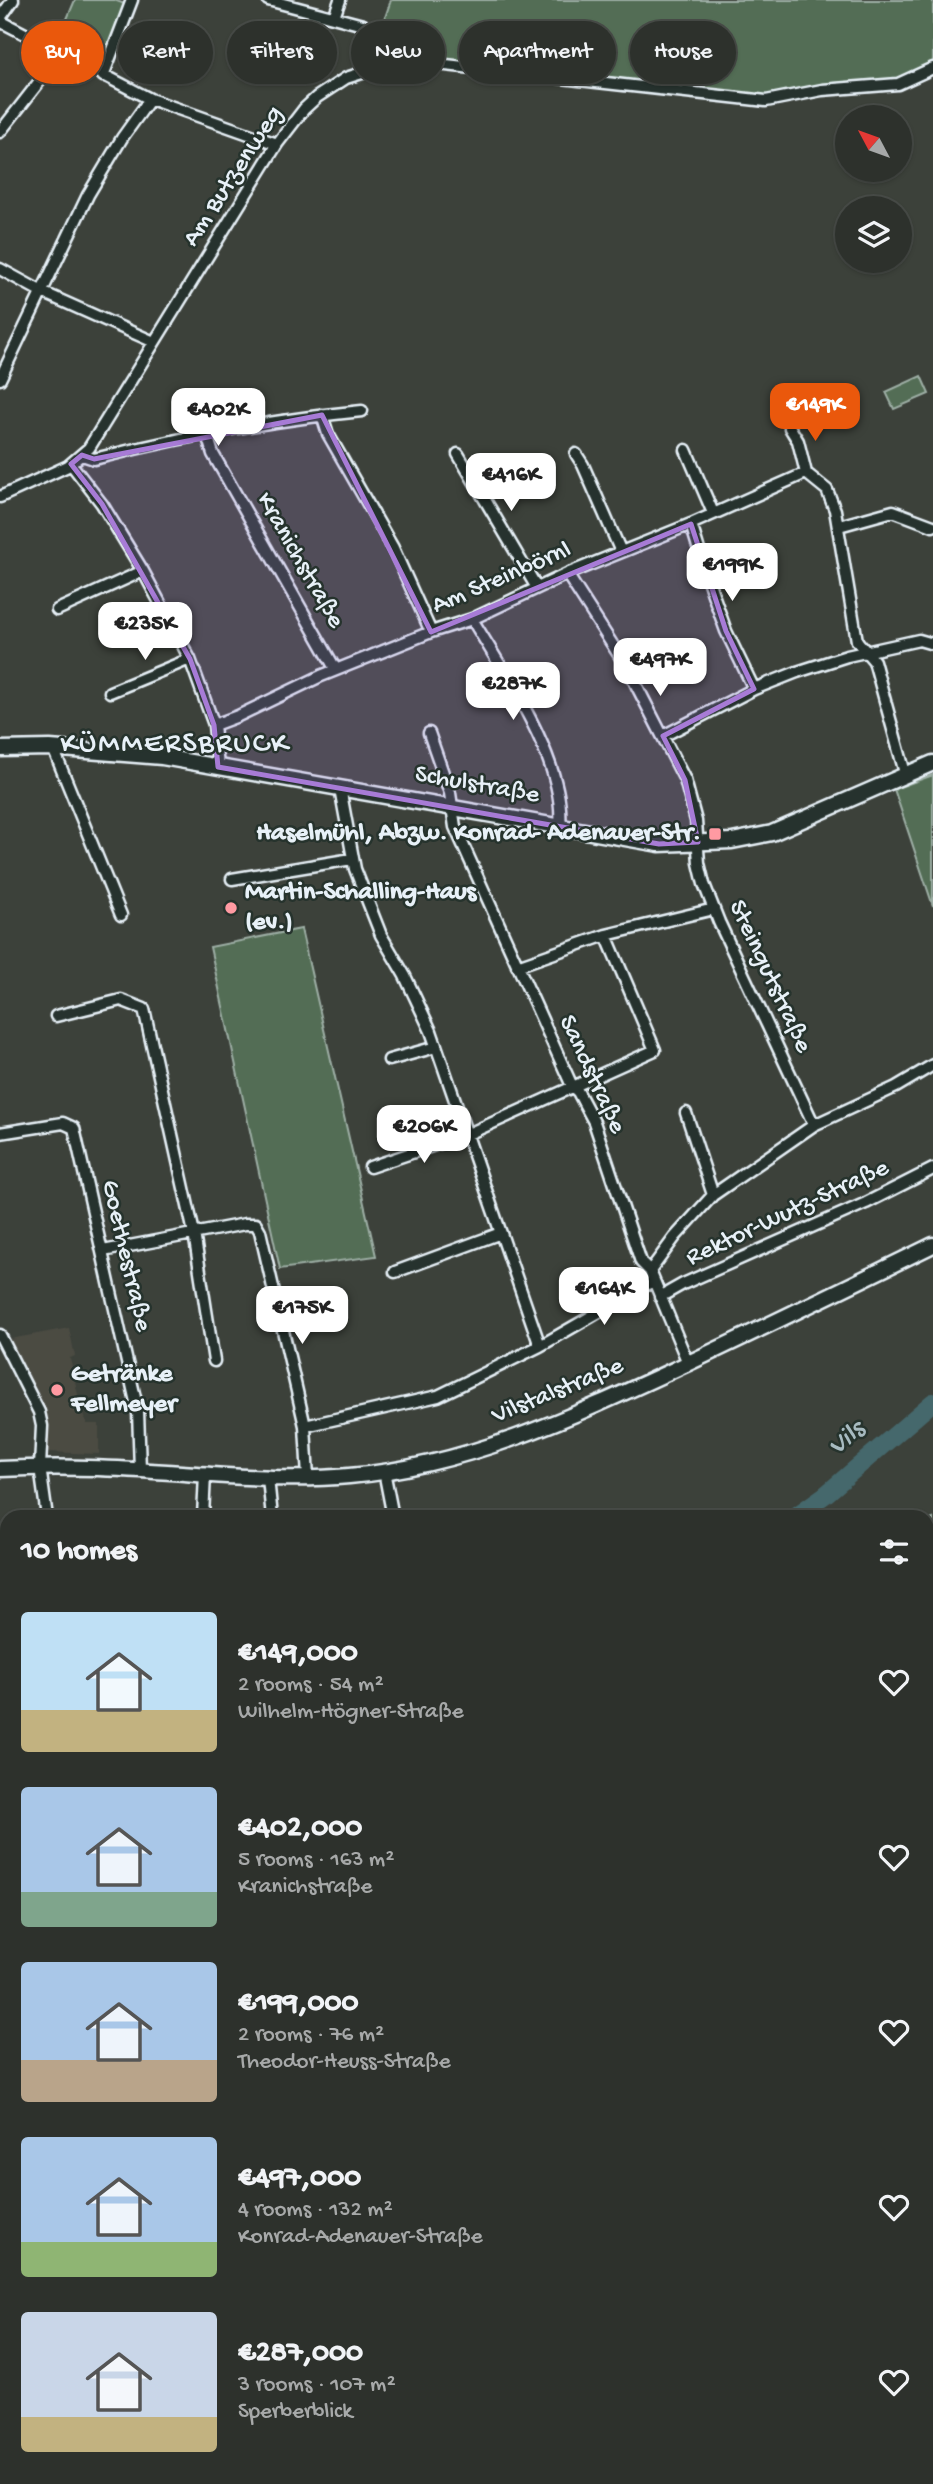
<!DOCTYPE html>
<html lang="en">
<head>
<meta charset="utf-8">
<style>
  body { margin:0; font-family:"Gochi Hand",sans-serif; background:#393d38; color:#f1f3f6; height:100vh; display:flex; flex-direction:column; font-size:26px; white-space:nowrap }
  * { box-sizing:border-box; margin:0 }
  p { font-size:23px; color:#a7a9a9 }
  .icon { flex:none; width:38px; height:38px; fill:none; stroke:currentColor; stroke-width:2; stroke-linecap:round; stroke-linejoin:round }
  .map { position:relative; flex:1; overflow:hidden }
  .panel { position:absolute; left:0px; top:1510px; width:934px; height:975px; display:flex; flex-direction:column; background:#2d312c; border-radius:21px 21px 0 0; box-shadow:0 2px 5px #0004,0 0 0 2px #484c48 }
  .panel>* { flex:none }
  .banner { position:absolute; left:21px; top:21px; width:892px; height:63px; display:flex; gap:14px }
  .needle { width:46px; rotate:311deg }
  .fabs { position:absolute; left:835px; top:105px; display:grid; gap:14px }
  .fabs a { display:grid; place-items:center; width:77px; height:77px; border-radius:50%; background:#2d312c; box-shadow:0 2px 5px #0004,0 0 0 2px #484c48; font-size:35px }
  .price { position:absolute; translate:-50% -60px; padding:0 16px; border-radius:14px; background:#fff; color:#222; font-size:23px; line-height:46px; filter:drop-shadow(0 2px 4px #0008) }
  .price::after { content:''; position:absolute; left:50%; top:42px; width:21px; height:16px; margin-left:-10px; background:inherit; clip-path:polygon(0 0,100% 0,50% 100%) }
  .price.on { background:#ea580c; color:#fff }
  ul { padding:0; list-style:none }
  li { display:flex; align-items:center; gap:21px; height:175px; padding:0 21px }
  li span { display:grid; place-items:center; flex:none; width:196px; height:140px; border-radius:7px; color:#555 }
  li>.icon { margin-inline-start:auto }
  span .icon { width:84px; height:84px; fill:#fffc; stroke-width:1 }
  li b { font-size:30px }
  h2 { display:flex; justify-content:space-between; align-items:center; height:84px; padding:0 21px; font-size:30px }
  .tag { padding:0 24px; border-radius:32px; background:#2d312c; box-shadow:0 2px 5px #0004,0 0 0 2px #484c48; font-size:24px; line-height:63px }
  .tag.on { background:#ea580c; color:#fff }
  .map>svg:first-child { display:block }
</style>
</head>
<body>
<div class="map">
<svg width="933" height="2484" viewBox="0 0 933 2484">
  <defs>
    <pattern id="forest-firs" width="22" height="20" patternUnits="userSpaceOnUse" patternTransform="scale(1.75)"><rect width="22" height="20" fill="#536d54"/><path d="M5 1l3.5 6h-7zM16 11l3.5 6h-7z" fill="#6c826d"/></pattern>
  </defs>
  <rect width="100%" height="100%" fill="#3c413a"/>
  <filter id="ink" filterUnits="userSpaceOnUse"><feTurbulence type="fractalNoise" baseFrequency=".0143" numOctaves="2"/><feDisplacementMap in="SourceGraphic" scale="14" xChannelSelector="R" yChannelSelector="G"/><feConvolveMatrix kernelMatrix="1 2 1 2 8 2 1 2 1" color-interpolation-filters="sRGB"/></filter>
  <g filter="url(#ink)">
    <!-- built -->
    <path fill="#4b4b43" d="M69,1328l6,28 -5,2 11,51 6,15h12v30l-51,-2 -2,-32 -5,-20 -31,-61z"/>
    <!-- forest -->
    <path fill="url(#forest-firs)" stroke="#9eafa6" stroke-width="2" d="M933,1519v174l-5,11v-183z
      M933,1754v309l-5,-7v-296z
      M931,2223l2,1v127l-5,-2v-123z
      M933,2362v122h-66l1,-6h60v-107z"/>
    <!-- park -->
    <path fill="#536d54" stroke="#9eafa6" stroke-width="2" d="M75,0h39l11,4 -24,59 -41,-17 -1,-3 -3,2z
      M391,0h542v63l-34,15 -37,3 -87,15 -79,-5 -273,-35 -35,1 -12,-13z
      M921,376l8,18 -35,15 -8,-17z
      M933,775v131l-39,-117z
      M301,929l75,327 -96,13 -70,-322z
      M0,1766h7v100l-7,-1z"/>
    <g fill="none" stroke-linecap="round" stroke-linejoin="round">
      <!-- river -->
      <path stroke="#45676c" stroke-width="18" d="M794,1517l31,-22 108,-93
        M0,1899l7,1"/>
      <defs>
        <path id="street" d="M268,0l95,25 7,6 -4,30 1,9
          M334,17l6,-17
          M0,18l13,-18
          M0,21l150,78 127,45
          M103,76l29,-76
          M0,132l61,-78
          M0,269l42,23 112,50
          M0,379l88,-184 34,-57 28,-39
          M322,415l6,19 65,114 38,84
          M790,428l8,13 8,32 21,17 8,20 22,131 17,20 31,112
          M207,435l6,19 123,216
          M686,450l27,63
          M458,454l79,134
          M576,454l7,11 38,87
          M82,455l12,4c87,-22 178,-39 268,-48
          M71,464l31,40 41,67 47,88 24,66 4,42
          M0,497l68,-31 21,-18 188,-304 27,-35 13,-12 29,-19 48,-15h34l338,38 56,-11 76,-6 35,-16
          M691,524l18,59 17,48 28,58
          M839,526l54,-15 40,15
          M567,574l61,95 57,111 11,41 3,42 5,21 15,38 95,203
          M57,610l86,-39
          M472,619c32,54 94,143 88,207
          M110,692l80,-33
          M214,725l24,-9 83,-40 110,-44 41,-13 95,-45 124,-50 115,-51
          M429,733l21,60 5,34 117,259 6,6 16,30 47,140 9,9 38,92
          M663,736l91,-47 43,-17 50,-16 72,-16 14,4
          M53,748l68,167
          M340,788l15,81 26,66 24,41 26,55 109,315
          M232,879l120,-20
          M517,966l89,-31 108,-26
          M56,1016l65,-16 23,9 50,224 20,128
          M389,1060l47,-13
          M686,1113l27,82
          M0,1133l63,-10 11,5 64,283 2,59
          M370,1167l98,-33 187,-84 -49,-115
          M103,1251l142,-27h11l4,7 45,195 3,52
          M650,1271l25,-34 38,-42 101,-70 82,-38 37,-22
          M395,1272l106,-39
          M660,1297l23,-13 183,-81 67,-34
          M0,1335l39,77 3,14 -2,41 7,50
          M305,1426l133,-30 102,-50 113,-65
          M384,1471l9,46
          M268,1478l4,39
          M203,1517l2,-43
          M0,1913l7,2
          M0,2094l7,1
          M0,2122l7,18
          M0,2261l7,-8
          M0,2427l7,12
          M29,2478l4,6
          M99,2484l5,-6
          M356,2484v-6"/>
        <path id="secondary" d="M0,749l50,-1 112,9 497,87 73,-3 40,-8 161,-70
          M0,1469c66,-4 130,0 196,5 51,3 102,7 153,2 118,-10 225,-60 331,-109 85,-40 169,-81 253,-122"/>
      </defs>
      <!-- street casing -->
      <use href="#street" stroke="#e8f1f8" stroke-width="15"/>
      <!-- secondary casing -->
      <use href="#secondary" stroke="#e8f1f8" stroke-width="19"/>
      <!-- street -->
      <use href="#street" stroke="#26332d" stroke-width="10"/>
      <!-- secondary -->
      <use href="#secondary" stroke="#26332d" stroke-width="14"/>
    </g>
  </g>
  <!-- marked area -->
  <path fill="#a77bd6" fill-opacity="0.2" stroke="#a77bd6" stroke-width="5" stroke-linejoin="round" d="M322,415l109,217 260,-108 35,107 28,58 -91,47 22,44 13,62 -39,2 -441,-77 -4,-42 -24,-66 -88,-155 -31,-40 11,-9 12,4z"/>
  <!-- markers -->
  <g fill="#ff9aa2" stroke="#26332d" stroke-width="2.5">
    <rect x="708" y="827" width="14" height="14" rx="3.5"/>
    <circle cx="231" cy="908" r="7"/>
    <circle cx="57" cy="1390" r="7"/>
  </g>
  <g text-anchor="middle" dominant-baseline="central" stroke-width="5" stroke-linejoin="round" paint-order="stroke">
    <!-- street labels -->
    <g font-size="26" fill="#e8f1f8" stroke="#26332d">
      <text transform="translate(234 177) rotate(-57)">Am Butzenweg</text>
      <text transform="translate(299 561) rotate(60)">Kranichstraße</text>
      <text transform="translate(502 579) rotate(-23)">Am Steinbörnl</text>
      <text transform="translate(477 786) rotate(10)">Schulstraße</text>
      <text transform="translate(769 977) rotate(65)">Steingutstraße</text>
      <text transform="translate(591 1075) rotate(65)">Sandstraße</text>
      <text transform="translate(788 1214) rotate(-25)">Rektor-Wutz-Straße</text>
      <text transform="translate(125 1256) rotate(77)">Goethestraße</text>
      <text transform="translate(558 1392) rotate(-22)">Vilstalstraße</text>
    </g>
    <!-- poi labels -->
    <g font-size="26" font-weight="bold" fill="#e8f1f8" stroke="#26332d" text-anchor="start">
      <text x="701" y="834" text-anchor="end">Haselmühl, Abzw. Konrad- Adenauer-Str.</text>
      <text x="245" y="893">Martin-Schalling-Haus<tspan x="245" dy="30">(ev.)</tspan></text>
      <text x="71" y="1375">Getränke<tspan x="71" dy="30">Fellmeyer</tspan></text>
    </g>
    <!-- water labels -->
    <g font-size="28" font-style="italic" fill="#a7bac0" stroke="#26332d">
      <text transform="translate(847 1439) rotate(-40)">Vils</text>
    </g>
    <!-- quarter labels -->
    <g font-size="30" letter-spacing="2" fill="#e8f1f8" stroke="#26332d">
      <text x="175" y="745">KÜMMERSBRUCK</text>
    </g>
  </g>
</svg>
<div class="fabs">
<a><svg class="needle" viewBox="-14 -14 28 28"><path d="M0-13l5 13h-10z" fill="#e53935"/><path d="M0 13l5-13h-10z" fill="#a7a9a9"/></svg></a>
<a><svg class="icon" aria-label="layers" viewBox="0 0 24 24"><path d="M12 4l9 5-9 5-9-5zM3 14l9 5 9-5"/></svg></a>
</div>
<b class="price on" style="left:815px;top:443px">€149K</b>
<b class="price" style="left:218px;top:448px">€402K</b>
<b class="price" style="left:511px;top:513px">€416K</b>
<b class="price" style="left:732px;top:603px">€199K</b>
<b class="price" style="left:145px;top:662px">€235K</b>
<b class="price" style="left:660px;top:698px">€497K</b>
<b class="price" style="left:513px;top:722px">€287K</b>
<b class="price" style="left:424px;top:1165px">€206K</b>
<b class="price" style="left:604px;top:1327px">€164K</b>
<b class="price" style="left:302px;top:1346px">€175K</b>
<div class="banner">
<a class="tag on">Buy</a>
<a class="tag">Rent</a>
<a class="tag">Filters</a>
<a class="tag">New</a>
<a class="tag">Apartment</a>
<a class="tag">House</a>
</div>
<section class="panel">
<h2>10 homes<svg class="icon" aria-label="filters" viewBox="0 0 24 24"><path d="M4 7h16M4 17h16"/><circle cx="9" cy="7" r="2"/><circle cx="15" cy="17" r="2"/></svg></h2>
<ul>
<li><span style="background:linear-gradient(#bfe0f5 70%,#c2b280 0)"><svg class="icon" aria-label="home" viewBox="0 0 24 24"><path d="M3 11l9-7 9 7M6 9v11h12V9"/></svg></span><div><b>€149,000</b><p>2 rooms · 54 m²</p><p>Wilhelm-Högner-Straße</p></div><svg class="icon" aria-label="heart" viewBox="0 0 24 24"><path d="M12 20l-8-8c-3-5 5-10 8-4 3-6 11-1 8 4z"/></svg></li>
<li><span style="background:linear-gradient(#a9c7e8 75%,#7fa58c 0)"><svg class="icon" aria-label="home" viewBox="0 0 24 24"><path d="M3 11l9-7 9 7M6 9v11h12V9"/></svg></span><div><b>€402,000</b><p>5 rooms · 163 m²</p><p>Kranichstraße</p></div><svg class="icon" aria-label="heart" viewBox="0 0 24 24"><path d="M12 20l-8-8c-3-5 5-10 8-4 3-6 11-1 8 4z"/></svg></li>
<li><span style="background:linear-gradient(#a9c7e8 70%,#b9a48a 0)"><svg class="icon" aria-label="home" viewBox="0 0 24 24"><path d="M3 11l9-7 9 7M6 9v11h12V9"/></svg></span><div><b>€199,000</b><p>2 rooms · 76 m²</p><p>Theodor-Heuss-Straße</p></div><svg class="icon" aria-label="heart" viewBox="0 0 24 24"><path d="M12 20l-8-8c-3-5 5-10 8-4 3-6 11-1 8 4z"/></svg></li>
<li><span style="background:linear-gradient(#a9c7e8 75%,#8fb573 0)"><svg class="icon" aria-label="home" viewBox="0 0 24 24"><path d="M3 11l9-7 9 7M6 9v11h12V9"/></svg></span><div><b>€497,000</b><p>4 rooms · 132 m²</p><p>Konrad-Adenauer-Straße</p></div><svg class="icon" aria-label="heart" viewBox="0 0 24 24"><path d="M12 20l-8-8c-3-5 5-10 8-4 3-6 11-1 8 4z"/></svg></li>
<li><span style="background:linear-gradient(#c9d6e8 75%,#c2b280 0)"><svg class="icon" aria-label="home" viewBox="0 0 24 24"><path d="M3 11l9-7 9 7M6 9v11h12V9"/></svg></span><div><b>€287,000</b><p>3 rooms · 107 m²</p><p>Sperberblick</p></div><svg class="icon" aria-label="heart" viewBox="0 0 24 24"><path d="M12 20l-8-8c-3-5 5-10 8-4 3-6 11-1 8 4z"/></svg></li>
</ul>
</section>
</div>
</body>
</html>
